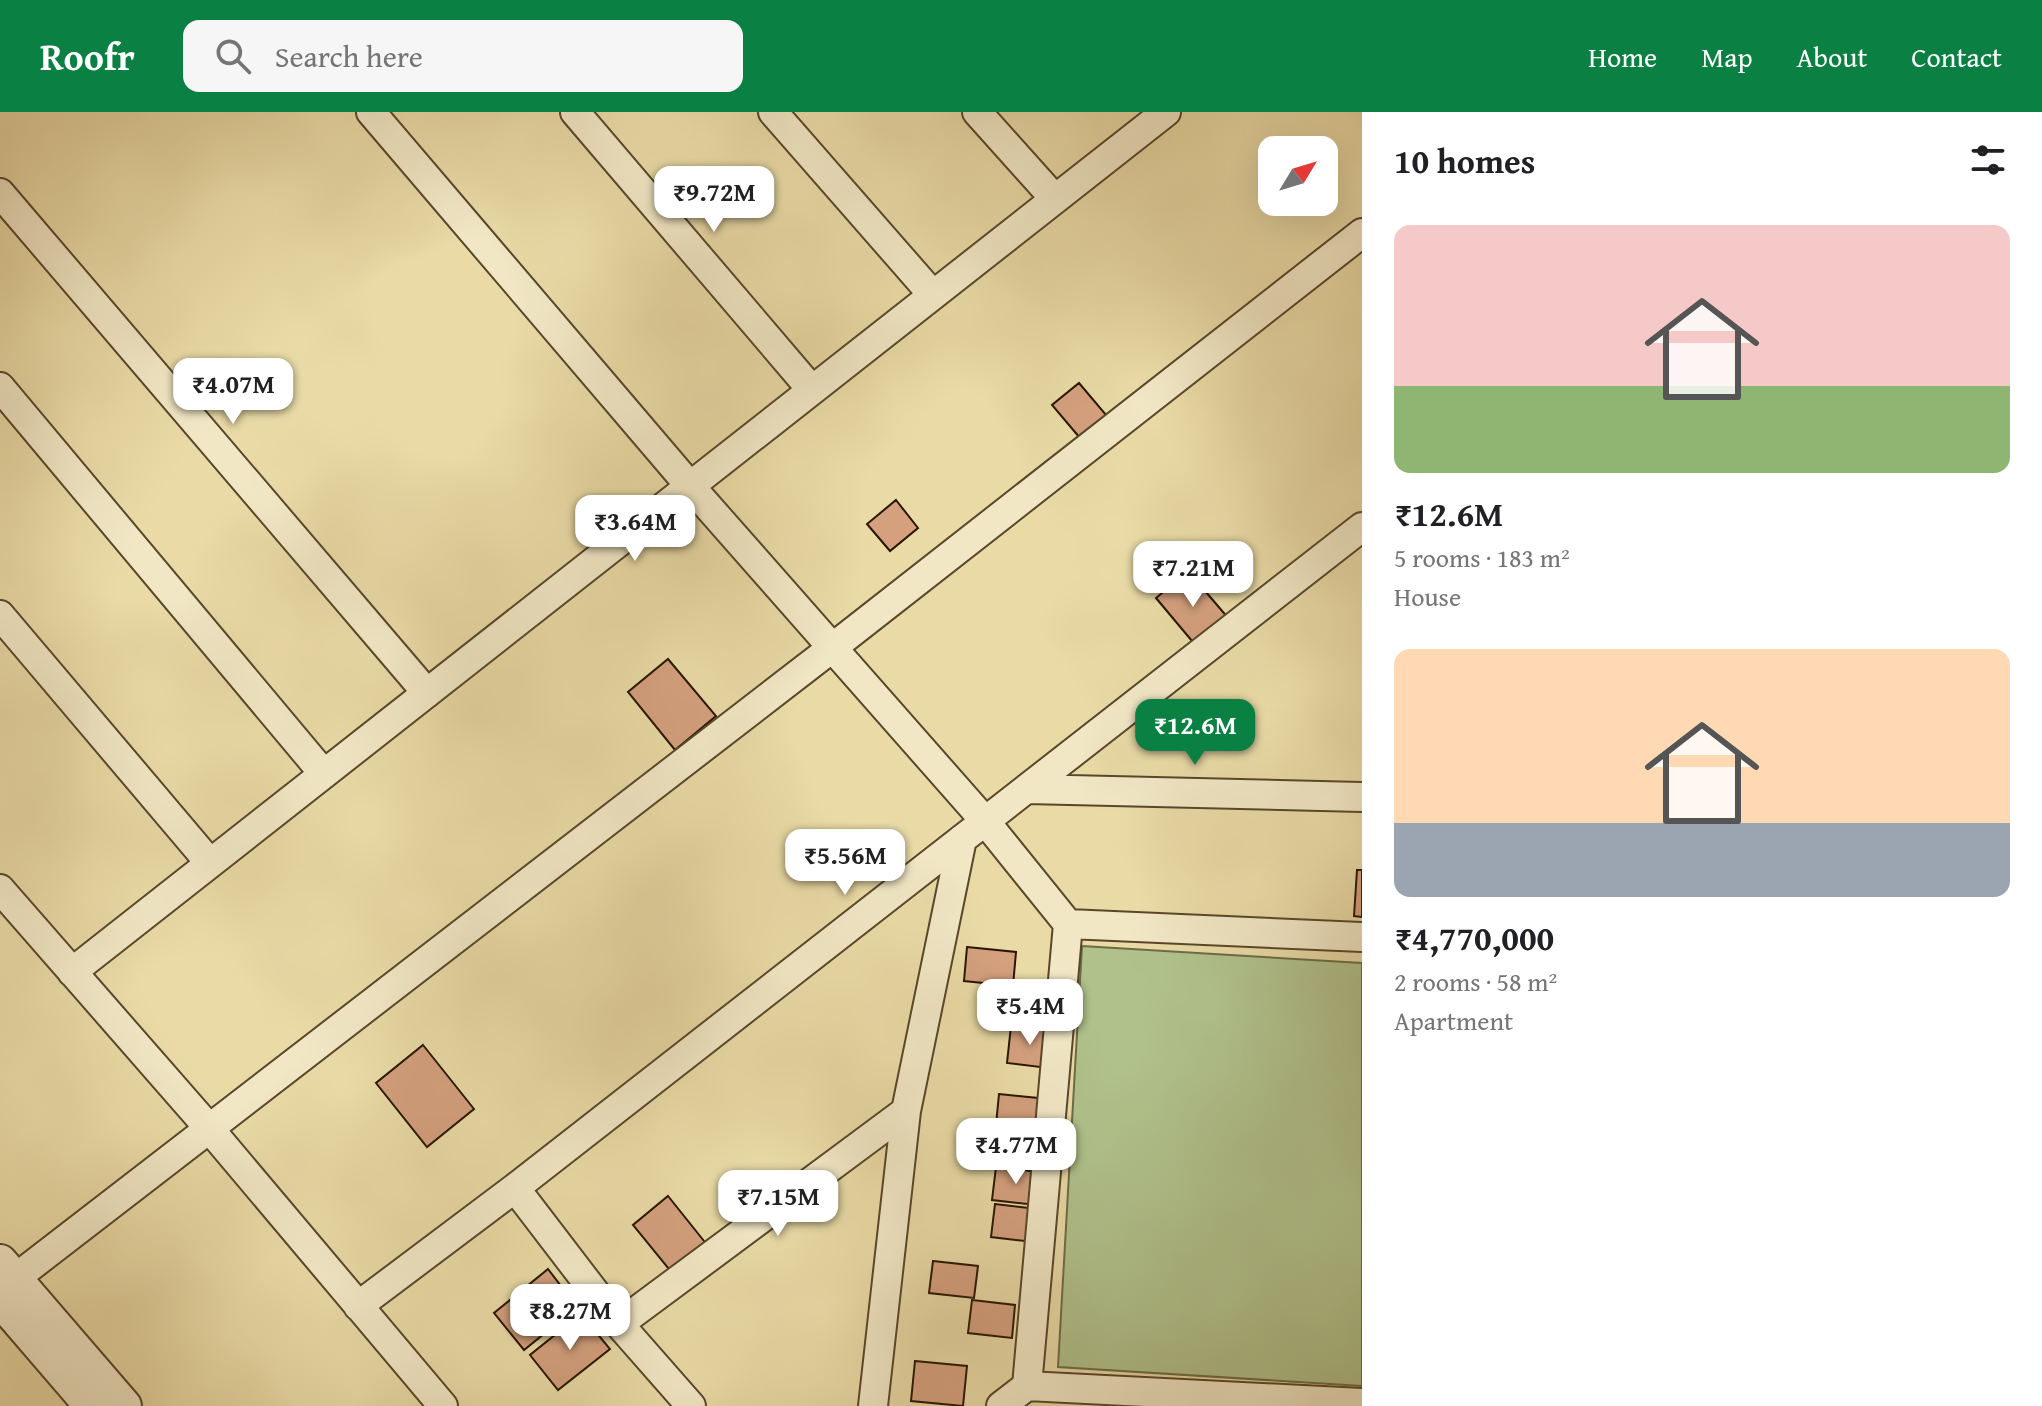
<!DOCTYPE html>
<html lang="en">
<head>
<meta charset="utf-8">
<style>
  body { margin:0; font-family:"Gentium Book Plus",serif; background:#f6f6f6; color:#202124; height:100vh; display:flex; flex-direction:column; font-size:30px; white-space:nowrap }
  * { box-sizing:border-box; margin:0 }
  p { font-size:26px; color:#757577 }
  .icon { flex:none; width:44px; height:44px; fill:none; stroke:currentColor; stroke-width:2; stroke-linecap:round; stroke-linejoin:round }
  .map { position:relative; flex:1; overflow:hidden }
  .side { display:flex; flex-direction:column; background:#fff; width:680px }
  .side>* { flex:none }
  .needle { width:52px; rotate:52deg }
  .fabs { position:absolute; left:1258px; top:24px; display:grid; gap:16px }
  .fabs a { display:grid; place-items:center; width:80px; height:80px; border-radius:16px; background:#fff; box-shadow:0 8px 32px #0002; font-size:40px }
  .price { position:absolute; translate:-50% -68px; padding:0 18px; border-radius:16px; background:#fff; color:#222; font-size:26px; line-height:52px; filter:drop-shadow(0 2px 4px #0008) }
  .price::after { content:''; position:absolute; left:50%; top:48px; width:24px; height:18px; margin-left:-12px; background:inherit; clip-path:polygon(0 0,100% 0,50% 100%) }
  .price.selected { background:#0b8043; color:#fff }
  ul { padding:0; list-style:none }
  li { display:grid; align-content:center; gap:16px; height:424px; padding:0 32px }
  li span { display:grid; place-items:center; height:248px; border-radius:16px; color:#555 }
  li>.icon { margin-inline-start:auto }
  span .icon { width:144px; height:144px; fill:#fffc; stroke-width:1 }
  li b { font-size:34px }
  h2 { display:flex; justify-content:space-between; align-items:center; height:96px; padding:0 32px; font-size:34px }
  header { display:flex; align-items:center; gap:48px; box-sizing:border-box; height:112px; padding:0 40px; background:#0b8043; color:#fff }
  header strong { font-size:38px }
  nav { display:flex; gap:44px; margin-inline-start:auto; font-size:28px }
  .search { width:560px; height:72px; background:#f6f6f6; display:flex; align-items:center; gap:20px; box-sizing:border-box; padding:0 28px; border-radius:16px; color:#757577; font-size:30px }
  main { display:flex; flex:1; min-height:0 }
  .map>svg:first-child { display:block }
</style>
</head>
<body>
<header>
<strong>Roofr</strong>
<div class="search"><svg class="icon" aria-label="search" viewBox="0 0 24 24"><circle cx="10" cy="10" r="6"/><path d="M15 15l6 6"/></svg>Search here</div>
<nav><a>Home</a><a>Map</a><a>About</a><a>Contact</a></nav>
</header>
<main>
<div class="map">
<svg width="1362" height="1294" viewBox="0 0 1362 1294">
  <rect width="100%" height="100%" fill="#e9daa6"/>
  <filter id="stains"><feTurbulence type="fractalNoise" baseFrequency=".0025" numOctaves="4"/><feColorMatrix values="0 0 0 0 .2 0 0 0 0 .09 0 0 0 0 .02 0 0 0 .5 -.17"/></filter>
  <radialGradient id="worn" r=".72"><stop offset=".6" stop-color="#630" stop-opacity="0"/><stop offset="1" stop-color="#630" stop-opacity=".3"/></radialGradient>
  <!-- green -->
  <path fill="#b0c18b" stroke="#6c6c46" stroke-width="2" d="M1082,834l280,17v423l-304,-19z"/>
  <!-- building -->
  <path fill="#d4a07e" stroke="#281600" stroke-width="2" d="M1079,271l28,33 -27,22 -28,-33z
    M896,388l22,28 -28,23 -23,-27z
    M1188,459l41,48 -32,28 -41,-49z
    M668,547l48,57 -41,34 -47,-58z
    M1357,758h5v47l-8,-1z
    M967,835l49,5 -3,34 -49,-5z
    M1011,914l42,4 -5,38 -41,-5z
    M423,933l51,64 -47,38 -51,-64z
    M999,982l49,5 -4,31 -48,-5z
    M996,1016l47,5 -3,32 -48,-6z
    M996,1055l43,5 -3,33 -44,-5z
    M668,1084l40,50 -35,28 -40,-49z
    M995,1092l42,5 -3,33 -43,-5z
    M933,1149l45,5 -4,32 -45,-5z
    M548,1157l29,38 -53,43 -30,-37z
    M972,1188l43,5 -3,33 -44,-5z
    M581,1202l29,35 -52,41 -28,-35z
    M915,1249l52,5 -4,40 -52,-5z"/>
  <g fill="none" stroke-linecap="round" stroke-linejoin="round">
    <defs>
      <path id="minor" d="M371,0l319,374 295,335 83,103
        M575,0l237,278
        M773,0l160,183
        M977,0l78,87
        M0,81l427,500
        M0,275l324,387
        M0,503l210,248
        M1027,677l335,8
        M0,777l208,238 235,279
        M1362,825l-294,-13 -41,462 335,17
        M72,860l1094,-860
        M515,1076l104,136 72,82
        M0,1178l832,-642 530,-415
        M358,1194l157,-118 847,-661
        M619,1212l287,-213
        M873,1294l33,-295 56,-272
        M1001,1294l26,-20"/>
      <path id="tertiary" d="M0,1150l124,144
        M0,1187l92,107"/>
    </defs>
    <!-- minor casing -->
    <use href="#minor" stroke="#58472a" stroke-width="32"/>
    <!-- tertiary casing -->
    <use href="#tertiary" stroke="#58472a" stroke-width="38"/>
    <!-- minor -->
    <use href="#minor" stroke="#f1e7c5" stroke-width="28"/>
    <!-- tertiary -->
    <use href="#tertiary" stroke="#f1e7c5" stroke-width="34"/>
  </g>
  <rect width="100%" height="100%" filter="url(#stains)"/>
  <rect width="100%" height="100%" fill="url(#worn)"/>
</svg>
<div class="fabs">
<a><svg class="needle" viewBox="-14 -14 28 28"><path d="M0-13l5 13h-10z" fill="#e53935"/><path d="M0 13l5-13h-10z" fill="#757577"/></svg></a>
</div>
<b class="price" style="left:714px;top:122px">₹9.72M</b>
<b class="price" style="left:233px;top:314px">₹4.07M</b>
<b class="price" style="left:635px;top:451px">₹3.64M</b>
<b class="price" style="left:1193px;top:497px">₹7.21M</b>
<b class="price selected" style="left:1195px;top:655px">₹12.6M</b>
<b class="price" style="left:845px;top:785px">₹5.56M</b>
<b class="price" style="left:1030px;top:935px">₹5.4M</b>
<b class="price" style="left:1016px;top:1074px">₹4.77M</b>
<b class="price" style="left:778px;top:1126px">₹7.15M</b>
<b class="price" style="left:570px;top:1240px">₹8.27M</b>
</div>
<section class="side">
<h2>10 homes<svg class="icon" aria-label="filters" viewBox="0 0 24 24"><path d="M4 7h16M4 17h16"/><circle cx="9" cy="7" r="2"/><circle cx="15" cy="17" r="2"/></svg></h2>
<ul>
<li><span style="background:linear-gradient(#f6c9c9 65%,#8fb573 0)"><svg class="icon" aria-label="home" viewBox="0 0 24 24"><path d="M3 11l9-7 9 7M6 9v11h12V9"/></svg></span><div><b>₹12.6M</b><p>5 rooms · 183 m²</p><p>House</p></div></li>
<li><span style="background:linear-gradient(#ffd9b3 70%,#9aa5b1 0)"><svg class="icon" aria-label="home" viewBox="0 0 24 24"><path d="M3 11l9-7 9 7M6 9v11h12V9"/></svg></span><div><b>₹4,770,000</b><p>2 rooms · 58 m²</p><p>Apartment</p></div></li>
</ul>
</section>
</main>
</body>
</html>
